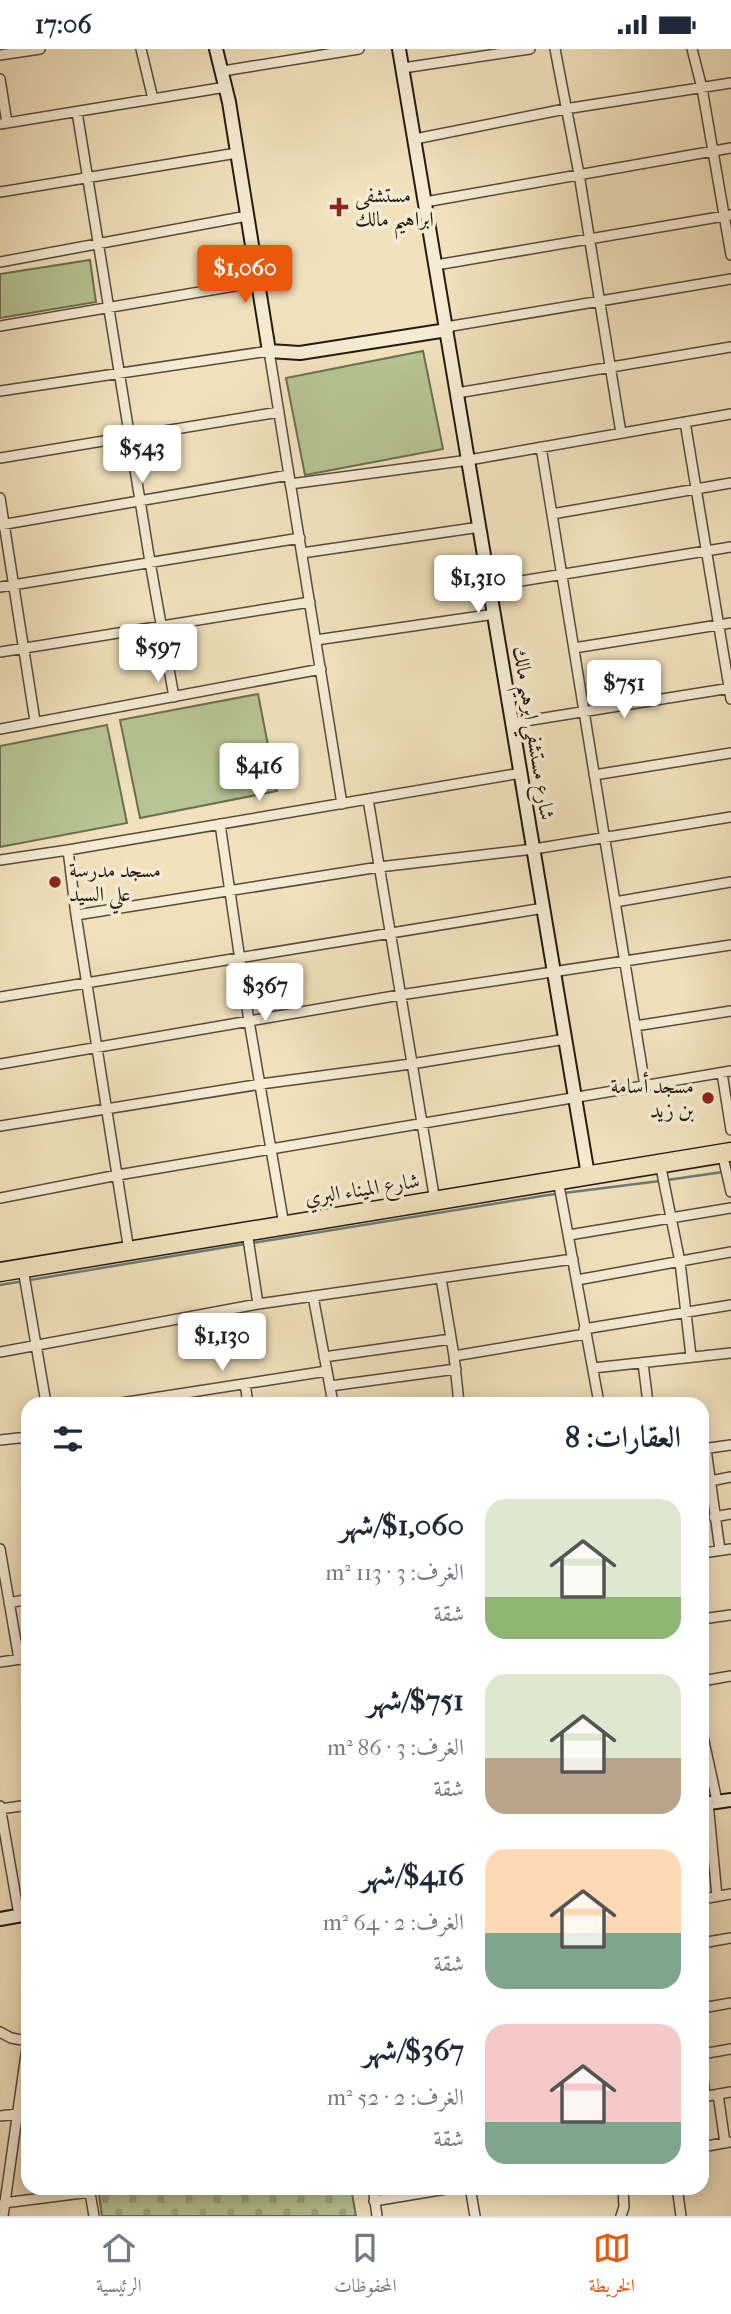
<!DOCTYPE html>
<html lang="ar">
<head>
<meta charset="utf-8">
<style>
  body { margin:0; font-family:"IM FELL French Canon",Amiri,serif; background:#f6f6f7; color:#1f2937; direction:rtl; height:100vh; display:flex; flex-direction:column; font-size:26px; white-space:nowrap }
  * { box-sizing:border-box; margin:0 }
  p { font-size:23px; color:#747a83 }
  .icon { flex:none; width:38px; height:38px; fill:none; stroke:currentColor; stroke-width:2; stroke-linecap:round; stroke-linejoin:round }
  .map { position:relative; flex:1; overflow:hidden; direction:ltr }
  .side { position:absolute; left:21px; top:1348px; width:688px; height:798px; display:flex; flex-direction:column; background:#fff; border-radius:21px; box-shadow:0 4px 18px #0003; direction:rtl }
  .side>* { flex:none }
  .price { position:absolute; translate:-50% -60px; padding:0 16px; border-radius:7px; background:#fff; color:#222; font-size:23px; line-height:46px; filter:drop-shadow(0 2px 4px #0008) }
  .price::after { content:''; position:absolute; left:50%; top:42px; width:21px; height:16px; margin-left:-10px; background:inherit; clip-path:polygon(0 0,100% 0,50% 100%) }
  .price.on { background:#ea580c; color:#fff }
  ul { padding:0; list-style:none }
  li { display:flex; align-items:center; gap:21px; height:175px; padding:0 28px }
  li span { display:grid; place-items:center; flex:none; width:196px; height:140px; border-radius:21px; color:#555 }
  li>.icon { margin-inline-start:auto }
  span .icon { width:84px; height:84px; fill:#fffc; stroke-width:1 }
  li b { font-size:30px }
  h2 { display:flex; justify-content:space-between; align-items:center; height:84px; padding:0 28px; font-size:30px }
  .status { display:flex; justify-content:space-between; align-items:center; height:49px; padding:0 35px; background:#fff; direction:ltr }
  .status svg { height:19px; fill:currentColor }
  .tab-bar { display:flex; justify-content:space-around; align-items:center; height:98px; border-top:2px solid #e0e1e3; background:#fff; font-size:19px; color:#747a83 }
  .tab-bar a { display:grid; justify-items:center; gap:4px }
  .tab-bar .on { color:#ea580c }
  .map>svg:first-child { display:block }
</style>
</head>
<body>
<div class="status"><b>17:06</b><svg viewBox="0 0 49 12"><path d="M0 12V9h3v3zM5 12V6h3v6zM10 12V3h3v9zM15 12V0h3v12zM26 1h20v11H26zM47 4h2v5h-2z"/></svg></div>
<div class="map">
<svg width="731" height="2167" viewBox="0 0 731 2167">
  <defs>
    <pattern id="cemetery-stones" width="16" height="16" patternUnits="userSpaceOnUse" patternTransform="scale(1.75)"><rect width="16" height="16" fill="#b7c493"/><path d="M2 7V4a2 2 0 0 1 4 0v3zM10 15v-3a2 2 0 0 1 4 0v3z" fill="#9da87e"/></pattern>
  </defs>
  <rect width="100%" height="100%" fill="#f1e2bd"/>
  <filter id="stains"><feTurbulence type="fractalNoise" baseFrequency=".00286" numOctaves="4"/><feColorMatrix values="0 0 0 0 .2 0 0 0 0 .09 0 0 0 0 .02 0 0 0 .5 -.17"/></filter>
  <radialGradient id="worn" r=".72"><stop offset=".6" stop-color="#630" stop-opacity="0"/><stop offset="1" stop-color="#630" stop-opacity=".3"/></radialGradient>
  <!-- cemetery -->
  <path fill="url(#cemetery-stones)" stroke="#6e6e53" stroke-width="2" d="M98,2139h253l5,28h-254z"/>
  <!-- garden -->
  <path fill="#b7c493" stroke="#6e6e53" stroke-width="2" d="M90,211l6,42 -96,16v-44z
    M423,302l20,98 -138,26 -19,-97z
    M258,645l19,97 -137,27 -20,-98z
    M107,676l20,98 -127,24v-101z"/>
  <g fill="none" stroke-linecap="round" stroke-linejoin="round">
    <!-- stream -->
    <path stroke="#6c7b77" stroke-width="2.5" d="M667,1131l56,-8
      M252,1194l296,-48 112,-14
      M0,1236l245,-41"/>
    <defs>
      <path id="street" d="M141,0l12,50
        M555,0l24,125 42,259
        M692,0l10,39 29,167
        M0,6l40,-6
        M403,19l127,-19
        M223,22l136,-22
        M0,30l7,44
        M77,63l73,450 24,135
        M0,75l226,-37
        M415,90l150,-30 166,-26
        M0,143l237,-39
        M425,153l306,-54
        M0,213l247,-46
        M436,216l295,-50
        M0,277l258,-44
        M446,278l285,-48
        M0,342l269,-40 73,453
        M457,344l274,-46
        M685,373l46,277
        M541,398l104,639
        M0,409l279,-46
        M290,435l179,-24 262,-46
        M0,449l35,223
        M552,465l179,-31
        M0,476l289,-50
        M302,504l178,-26
        M490,537l241,-39
        M0,538l300,-49
        M316,591l179,-26
        M574,599l157,-25
        M0,603l310,-50
        M513,674l218,-35
        M0,680l321,-60
        M594,726l137,-22
        M368,750l67,402
        M220,775l29,197 35,204
        M68,801l8,65 53,336
        M0,811l68,-10 453,-77
        M615,853l116,-20
        M76,866l303,-48 155,-18 197,-32
        M0,948l544,-89
        M635,977l96,-15
        M0,1015l400,-69 331,-50
        M722,1024l9,57
        M0,1077l261,-42 150,-20 155,-25
        M722,1104l9,39
        M660,1114l20,99 11,94
        M558,1131l41,223
        M0,1149l118,-23 613,-104
        M247,1183l11,72
        M569,1186l162,-27
        M23,1220l23,134
        M441,1229l13,78 5,47
        M577,1231l154,-28
        M313,1247l20,107
        M584,1280l147,-24
        M0,1303l258,-48 315,-45
        M454,1307l131,-22
        M324,1308l127,-18
        M643,1314l5,40
        M593,1319l138,-15
        M245,1335l3,19
        M330,1337l126,-17
        M121,1354l206,-32
        M0,1391l28,-3
        M702,1400l29,-4
        M706,1400l14,101
        M710,1432l21,-4
        M714,1468l17,-3
        M0,1500l19,110
        M702,1504l29,-4
        M9,1554l19,-4
        M702,1570l29,-4
        M0,1613l28,-4
        M702,1632l29,-5
        M702,1683l15,69
        M708,1754l9,93
        M0,1757l19,109
        M0,1760l28,-4
        M702,1850l29,-5
        M702,1894l29,-5
        M702,1959l29,-5
        M0,1983l11,6 17,3
        M702,2005l29,-5
        M702,2022l3,25
        M718,2045l7,49
        M702,2048l29,-5
        M0,2067l17,-2
        M702,2098l27,-5
        M89,2138l5,29
        M373,2138l4,29
        M470,2138l5,29
        M677,2138l4,29
        M374,2152l84,-14
        M4,2154l86,-11
        M3,2167l25,-176
        M621,2167l3,-9 -1,-20"/>
      <path id="secondary" d="M216,0l13,53 40,249 31,2 147,-23
        M399,0l189,1126
        M702,1755l29,-4
        M0,1870l28,-5"/>
      <path id="highway" d="M0,1223l731,-120"/>
    </defs>
    <!-- street casing -->
    <use href="#street" stroke="#584b3e" stroke-width="12"/>
    <!-- secondary casing -->
    <use href="#secondary" stroke="#251913" stroke-width="16"/>
    <!-- highway casing -->
    <use href="#highway" stroke="#251913" stroke-width="21"/>
    <!-- street -->
    <use href="#street" stroke="#f6ecd4" stroke-width="9"/>
    <!-- secondary -->
    <use href="#secondary" stroke="#f6ecd4" stroke-width="12"/>
    <!-- highway -->
    <use href="#highway" stroke="#f1e2bd" stroke-width="18"/>
  </g>
  <!-- markers -->
  <g fill="#8f2418" stroke="#f6ecd4" stroke-width="2.5">
    <path d="M335.5 147.5h7v7h7v7h-7v7h-7v-7h-7v-7h7z"/>
    <circle cx="55" cy="833" r="7"/>
    <circle cx="708" cy="1049" r="7"/>
  </g>
  <g text-anchor="middle" dominant-baseline="central" stroke-width="7" stroke-linejoin="round" paint-order="stroke">
    <!-- poi labels -->
    <g font-size="21" fill="#251913" stroke="#f6ecd4" text-anchor="start">
      <text x="355" y="146">مستشفى<tspan x="355" dy="24">ابراهيم مالك</tspan></text>
      <text x="69" y="821">مسجد مدرسة<tspan x="69" dy="24">علي السيد</tspan></text>
      <text x="694" y="1037" text-anchor="end">مسجد أسامة<tspan x="694" dy="24">بن زيد</tspan></text>
    </g>
    <!-- street labels -->
    <g font-size="21" fill="#251913" stroke="#f6ecd4">
      <text transform="translate(534 684) rotate(81)">شارع مستشفي ابرهيم مالك</text>
      <text transform="translate(362 1140) rotate(-9)">شارع الميناء البري</text>
    </g>
  </g>
  <rect width="100%" height="100%" filter="url(#stains)"/>
  <rect width="100%" height="100%" fill="url(#worn)"/>
</svg>
<b class="price on" style="left:245px;top:256px">$1,060</b>
<b class="price" style="left:142px;top:436px">$543</b>
<b class="price" style="left:478px;top:566px">$1,310</b>
<b class="price" style="left:158px;top:635px">$597</b>
<b class="price" style="left:624px;top:671px">$751</b>
<b class="price" style="left:259px;top:754px">$416</b>
<b class="price" style="left:265px;top:974px">$367</b>
<b class="price" style="left:222px;top:1324px">$1,130</b>
<section class="side">
<h2>العقارات: 8<svg class="icon" aria-label="filters" viewBox="0 0 24 24"><path d="M4 7h16M4 17h16"/><circle cx="9" cy="7" r="2"/><circle cx="15" cy="17" r="2"/></svg></h2>
<ul>
<li><span style="background:linear-gradient(#dfe7d0 70%,#8fb573 0)"><svg class="icon" aria-label="home" viewBox="0 0 24 24"><path d="M3 11l9-7 9 7M6 9v11h12V9"/></svg></span><div><b>$1,060/شهر</b><p>الغرف: 3 · 113 m²</p><p>شقة</p></div></li>
<li><span style="background:linear-gradient(#dfe7d0 60%,#b9a48a 0)"><svg class="icon" aria-label="home" viewBox="0 0 24 24"><path d="M3 11l9-7 9 7M6 9v11h12V9"/></svg></span><div><b>$751/شهر</b><p>الغرف: 3 · 86 m²</p><p>شقة</p></div></li>
<li><span style="background:linear-gradient(#ffd9b3 60%,#7fa58c 0)"><svg class="icon" aria-label="home" viewBox="0 0 24 24"><path d="M3 11l9-7 9 7M6 9v11h12V9"/></svg></span><div><b>$416/شهر</b><p>الغرف: 2 · 64 m²</p><p>شقة</p></div></li>
<li><span style="background:linear-gradient(#f6c9c9 70%,#7fa58c 0)"><svg class="icon" aria-label="home" viewBox="0 0 24 24"><path d="M3 11l9-7 9 7M6 9v11h12V9"/></svg></span><div><b>$367/شهر</b><p>الغرف: 2 · 52 m²</p><p>شقة</p></div></li>
</ul>
</section>
</div>
<nav class="tab-bar">
<a class="on"><svg class="icon" aria-label="map" viewBox="0 0 24 24"><path d="M3 6l6-2 6 2 6-2v14l-6 2-6-2-6 2zM9 4v14M15 6v14"/></svg>الخريطة</a>
<a><svg class="icon" aria-label="saved" viewBox="0 0 24 24"><path d="M7 4h10v16l-5-4-5 4z"/></svg>المحفوظات</a>
<a><svg class="icon" aria-label="home" viewBox="0 0 24 24"><path d="M3 11l9-7 9 7M6 9v11h12V9"/></svg>الرئيسية</a>
</nav>
</body>
</html>
